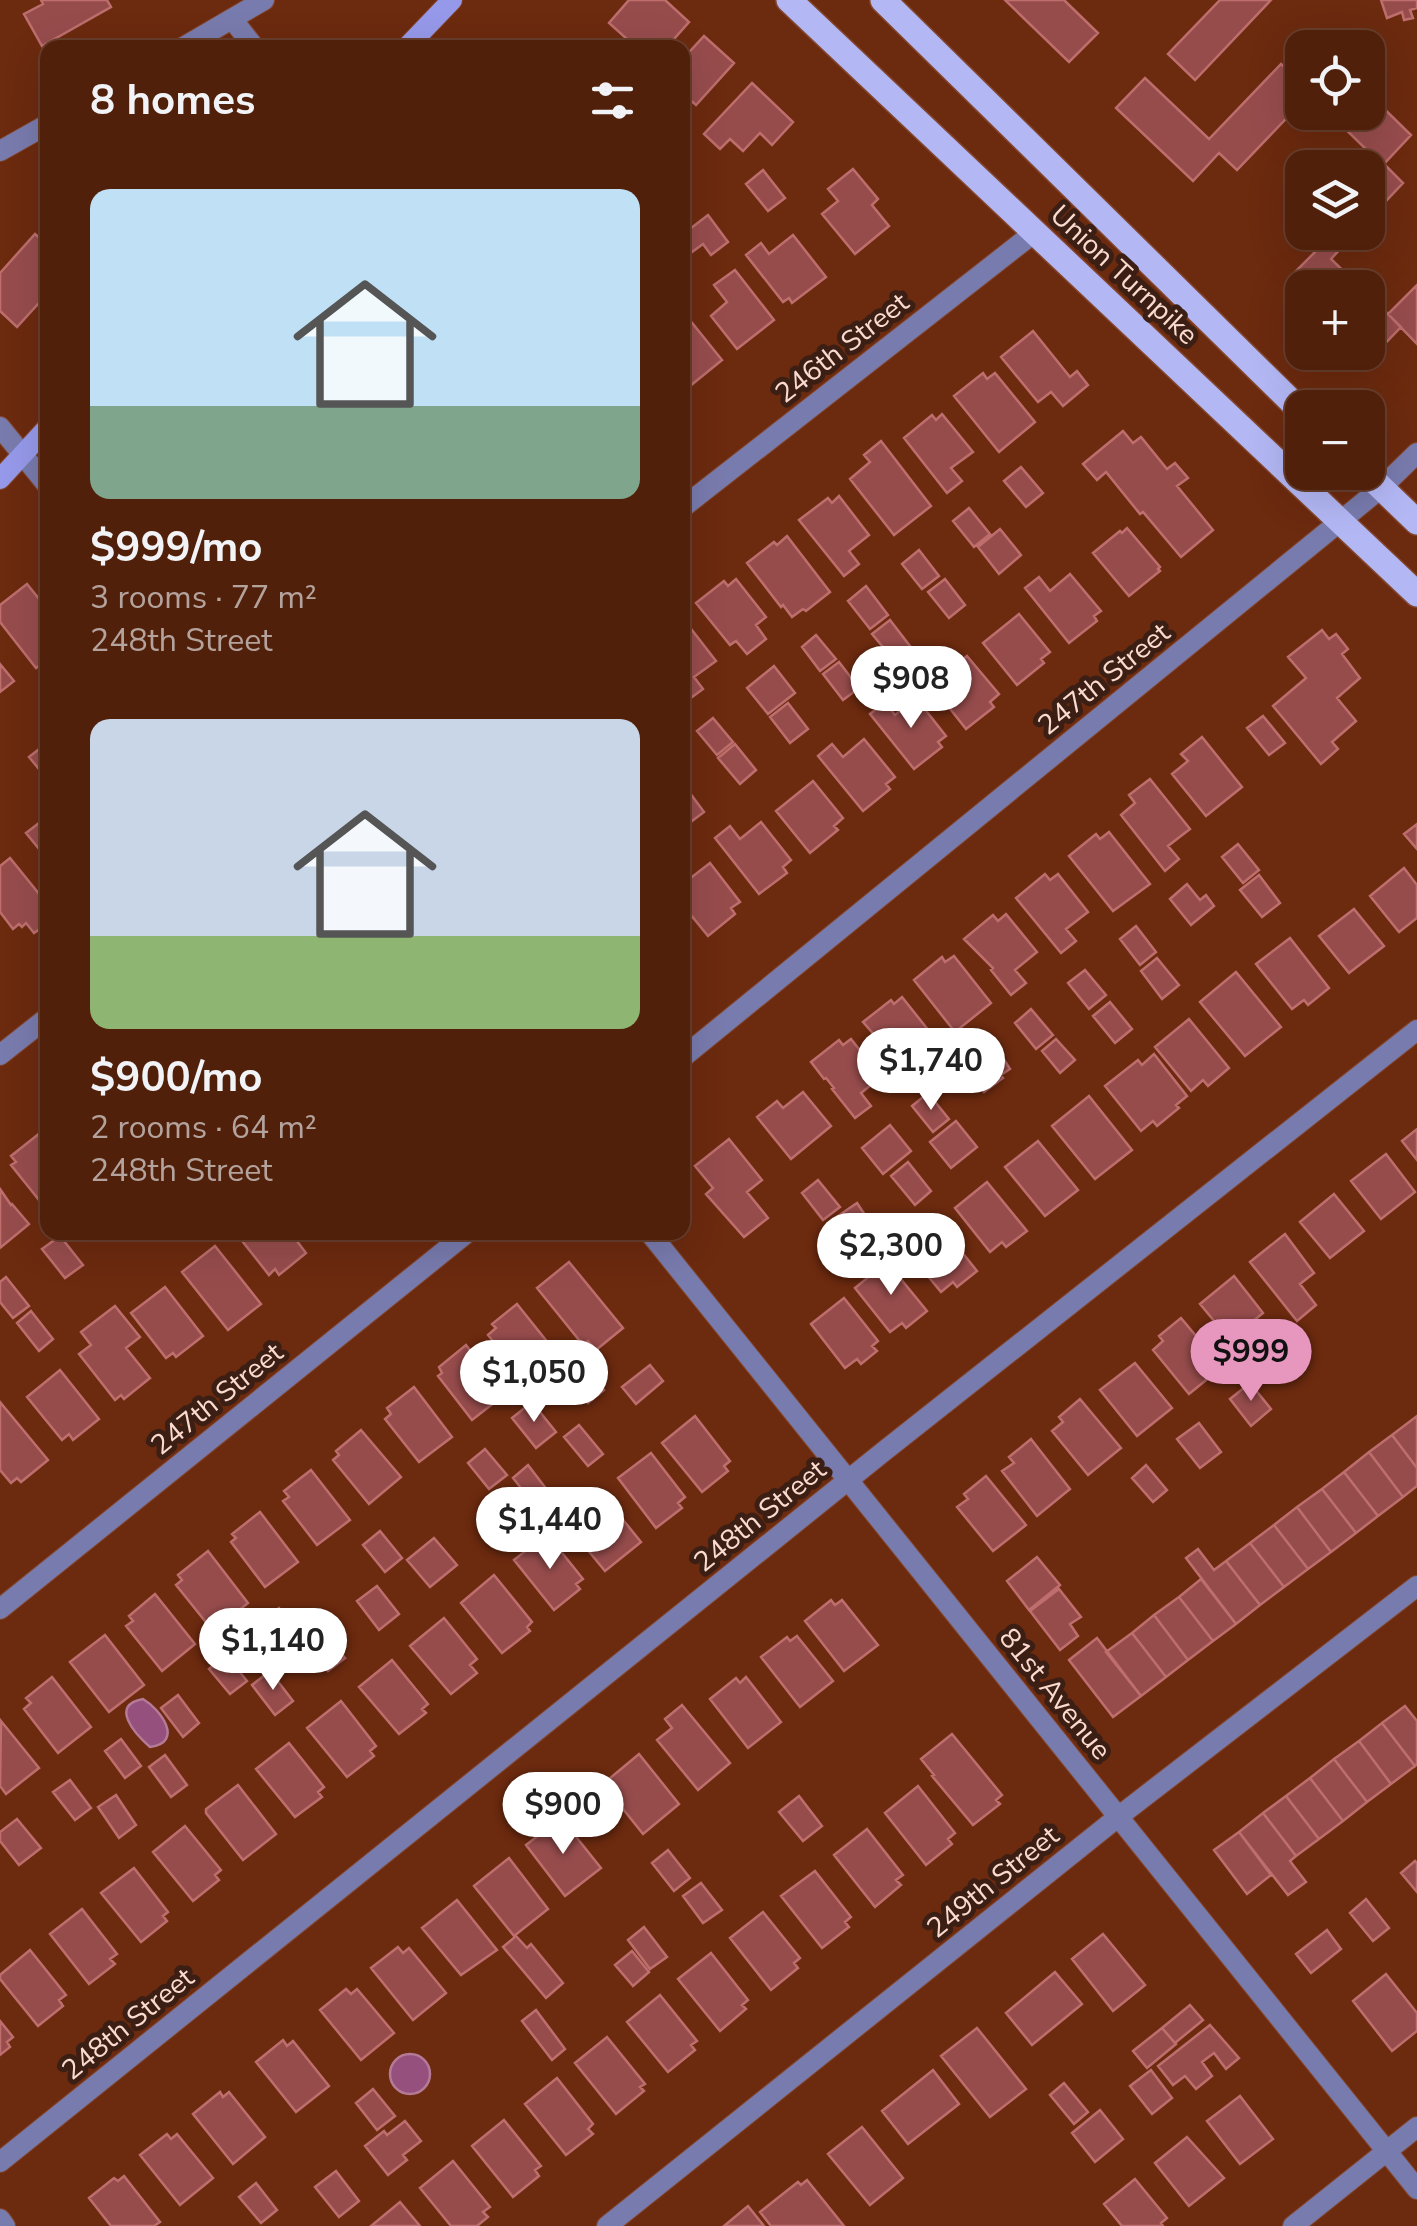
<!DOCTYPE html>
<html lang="en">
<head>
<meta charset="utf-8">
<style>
  body { margin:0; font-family:"Nunito Sans",sans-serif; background:#572814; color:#f1f3f6; height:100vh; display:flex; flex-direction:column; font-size:38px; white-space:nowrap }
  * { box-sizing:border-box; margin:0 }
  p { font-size:32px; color:#b4a39d }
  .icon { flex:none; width:55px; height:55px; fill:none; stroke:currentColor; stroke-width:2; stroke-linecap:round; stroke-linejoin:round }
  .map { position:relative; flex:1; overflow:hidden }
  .drawer { position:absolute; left:40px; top:40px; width:650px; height:1200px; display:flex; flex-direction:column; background:#51200b; border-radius:20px; box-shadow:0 10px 40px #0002,0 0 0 2px #673e2c }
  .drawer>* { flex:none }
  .controls { position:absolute; left:1285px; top:30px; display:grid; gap:20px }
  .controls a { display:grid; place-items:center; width:100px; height:100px; border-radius:20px; background:#51200b; box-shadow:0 10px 40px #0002,0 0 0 2px #673e2c; font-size:50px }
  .price { position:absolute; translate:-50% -85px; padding:0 22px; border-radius:35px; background:#fff; color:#222; font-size:32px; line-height:65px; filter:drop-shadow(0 2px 5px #0008) }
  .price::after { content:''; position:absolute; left:50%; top:60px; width:30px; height:22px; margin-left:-15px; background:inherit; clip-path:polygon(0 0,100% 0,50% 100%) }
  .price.current { background:#e797bd; color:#111 }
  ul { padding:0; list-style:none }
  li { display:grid; align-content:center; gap:20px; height:530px; padding:0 50px }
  li span { display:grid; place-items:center; height:310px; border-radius:20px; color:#555 }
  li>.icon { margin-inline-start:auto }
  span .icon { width:180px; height:180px; fill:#fffc; stroke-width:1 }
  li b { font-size:42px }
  h2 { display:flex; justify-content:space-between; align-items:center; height:120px; padding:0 50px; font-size:42px }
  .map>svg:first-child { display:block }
</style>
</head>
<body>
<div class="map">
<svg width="1417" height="2226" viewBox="0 0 1417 2226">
  <rect width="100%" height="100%" fill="#6c2a0f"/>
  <!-- water -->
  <path fill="#95507e" stroke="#b47a96" stroke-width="2.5" d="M143,1699c17,10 42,43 7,48 -15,-13 -41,-42 -7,-48z
    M390 2074a20 20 0 1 1 40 0a20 20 0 1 1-40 0Z"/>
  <!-- building -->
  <path fill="#974c4c" stroke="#bd6e6d" stroke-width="2.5" d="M41,0h66l4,7 -69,39 -18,-32 19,-10z
    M629,0h36l24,22 -23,26h-47l8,-9 -18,-16z
    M1005,0h59l34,33 -29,29z
    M1220,0h51l-76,80 -27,-26z
    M1381,0h36v8l-7,2 3,8 -9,2 -2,-8 -15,6z
    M704,36l30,27 -38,42 -14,-12v-33z
    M1281,64l20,19 1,-2v21l-65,68 -18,-17 -26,28 -77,-73 29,-30 64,61z
    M752,83l41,39 -21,23 -12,-12 -17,18 -13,-12 -10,10 -16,-15z
    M1368,93l43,42 -27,29 19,19 -35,37v-52h-6l11,-12 -45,-44h40z
    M853,169l25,30 -6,6 17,21 -34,28 -33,-40 16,-13 -10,-12z
    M763,170l22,28 -17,13 -22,-27z
    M708,215l20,27 -17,13 -8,-11 -11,8 -10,-12v-5z
    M1303,232h53l-25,27 30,29h-59l-11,-12 28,-28z
    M35,234l13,11v48l-31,34 -17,-16v-38z
    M793,235l33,42 -34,26 -3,-5 -6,4 -37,-47 15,-12 8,11z
    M735,270l39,50 -37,29 -26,-33 16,-14 -13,-17z
    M1417,285v59l-29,-30z
    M1368,294l33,33 -28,29 -5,-6z
    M689,319l33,41 -32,26 -6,-6 -2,1v-57z
    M1033,331l37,46 7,-6 11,14 -25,21 -12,-14 -13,10 -37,-45z
    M983,373l4,6 8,-6 40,49 -36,30 -45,-56z
    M942,414l31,38 -22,16 11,13 -15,12 -43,-55 28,-23 4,5z
    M1123,431l10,12 8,-6 26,32 8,-6 13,15 -11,8 36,44 -32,27 -38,-45 -3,2 -34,-42 -9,8 -14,-16z
    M881,441l50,65 -37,29 -44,-56 20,-17 -6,-7z
    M1021,467l22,26 -17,14 -22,-26z
    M839,496l30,39 -20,16 10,13 -15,12 -45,-56 29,-22 4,5z
    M969,508l21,26 -16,13 -21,-26z
    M1127,528l33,39 -2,2 2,2 -31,25 -36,-43 27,-22 2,2z
    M1000,529l21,26 -22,19 -21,-27z
    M787,536l43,56 -24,19 -3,-2 -11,8 -9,-12 -2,2 -34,-44 27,-21 3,3z
    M919,550l20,26 -17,13 -20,-25z
    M1070,574l31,37 -7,5 3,5 -28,22 -44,-55 14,-11 11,14z
    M736,579l30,38 -10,8 10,14 -19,15 -11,-13 -6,4 -34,-42 28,-22 4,5z
    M945,579l20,26 -16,13 -21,-26z
    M27,584l21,26v58l-2,-2 -3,3 -3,-4 -4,3 -36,-46v-17z
    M866,586l22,29 -18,14 -22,-28z
    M1019,614l31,38 -9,7 3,4 -27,22 -34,-42z
    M890,620l20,26 -17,13 -21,-25z
    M685,621l31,40 -22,16 9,12 -15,11 -6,-8v-69z
    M1322,630l7,9 7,-5 12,15 -6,5 18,24 -23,20 19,23 -24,21 6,7 -17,15 -48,-58 33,-28 -18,-21z
    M816,635l20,24 -16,12 -18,-24z
    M967,656l32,38 -9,8 4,5 -28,22 -45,-57 14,-11 10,12z
    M839,662l20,26 -16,12 -20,-26z
    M0,664l14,17 -14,11z
    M774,666l21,27 -27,21 -21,-26z
    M916,698l30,38 -8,6 4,5 -28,22 -44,-55 15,-12 10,13z
    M788,703l20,26 -18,14 -20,-26z
    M1263,716l22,27 -16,12 -22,-27z
    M713,718l20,24 -16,13 -20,-24z
    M1202,737l40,50 -36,29 -34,-42 16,-13 -7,-7z
    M864,739l31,38 -9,7 4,5 -27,22 -45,-55 14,-12 11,13z
    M48,742v38l-19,-23z
    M735,744l21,26 -16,14 -22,-26z
    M1150,779l40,50 -22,17 11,13 -14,12 -44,-56 14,-12 -6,-8z
    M813,781l30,37 -9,8 4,4 -28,23 -34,-42z
    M684,785l20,27 -16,12 -6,-6z
    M48,816v44l-22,-27z
    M761,822l30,38 -8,7 4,6 -28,21 -44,-56 15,-12 10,13z
    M1417,824v25l-13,-15z
    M1109,832l41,52 -37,27 -44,-55 27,-22 4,5z
    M1238,844l21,26 -16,13 -21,-26z
    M10,858l38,47v18l-14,10 -8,-10 -4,4 -3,-3 -6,5 -13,-17v-46z
    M710,863l30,39 -9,6 4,6 -27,22 -26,-32v-30l6,6z
    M1404,868l13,17v33l-18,14 -29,-36z
    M1045,874l5,6 8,-6 30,38 -22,17 10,12 -15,12 -45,-55z
    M1259,875l21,28 -18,14 -22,-27z
    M1187,884l13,16 6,-5 8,11 -23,19 -21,-26z
    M1354,909l30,37 -35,27 -30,-37z
    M1006,914l31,38 -22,18 11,13 -15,12 -20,-25 2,-2 -29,-29 29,-24 5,6z
    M1136,926l20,26 -16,13 -20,-26z
    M1290,938l39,50 -21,17 -4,-5 -12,9 -36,-45z
    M954,956l37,47 -36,29 -41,-52 28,-23 3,5z
    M1157,958l22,27 -17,14 -21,-28z
    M1085,970l21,25 -17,14 -21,-26z
    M1236,972l45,55 -36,29 -45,-54z
    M902,997l31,39 -21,17 10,13 -15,12 -22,-27 3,-2 -10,-13 -2,1 -13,-15 28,-22 3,4z
    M1110,1002l22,27 -17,14 -22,-27z
    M1031,1009l22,26 -17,14 -21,-26z
    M1189,1019l40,49 -21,18 -5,-6 -12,11 -36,-44z
    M851,1039l30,38 -20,16 10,13 -16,12 -23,-29 2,-1 -8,-10 -2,1 -13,-17 28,-22 4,5z
    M1056,1039l19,21 -15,13 -18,-22z
    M981,1051l8,12 12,-8 9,14 -9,6 2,3 -19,14 -20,-29z
    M1154,1054l33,42 -11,9 3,3 -22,18 -4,-5 -12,10 -36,-45 33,-26 4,5z
    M803,1092l28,34 -40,33 -34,-42 20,-16 6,7z
    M928,1093l21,26 -16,13 -21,-26z
    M1089,1096l43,54 -37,29 -43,-53z
    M956,1121l21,26 -26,21 -21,-26z
    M890,1125l21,26 -28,23 -21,-26z
    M1417,1129v31l-15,-19z
    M40,1133l8,9 -1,68 -36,-45 5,-3 -5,-6z
    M729,1139l33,41 -15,12 21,26 -24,19 -38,-43 7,-6 -18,-22z
    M1038,1141l40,49 -33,26 -40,-49z
    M1386,1154l29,38 -34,27 -30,-38z
    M908,1162l23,29 -16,14 -24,-29z
    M818,1180l22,27 -17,13 -21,-27z
    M987,1182l40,49 -21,16 -4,-5 -12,10 -35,-44z
    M0,1189l11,16 1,-1 17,20 -29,24z
    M1334,1194l30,37 -34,27 -30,-36z
    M857,1203l18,27 -18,13 -19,-27z
    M937,1221l40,50 -20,16 -4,-5 -12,10 -37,-45z
    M235,1232h55l16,21 -27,22 -4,-6 -6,6z
    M1285,1234l29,39 -14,11 16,21 -19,16 -47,-59z
    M60,1236l23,29 -18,13 -23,-29z
    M215,1246l46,58 -33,26 -46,-58z
    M569,1262l54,66 -27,22 -8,-9 -5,4 -46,-57z
    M887,1262l40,49 -21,17 -4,-5 -12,9 -35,-44z
    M1234,1276l29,37 -33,27 -30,-36z
    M6,1277l23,29 -16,12 -13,-16v-20z
    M165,1287l38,49 -27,21 -3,-4 -7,5 -35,-45z
    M844,1298l34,43 -6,5 5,5 -16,13 -4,-5 -12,9 -34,-44z
    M517,1304l40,50 -33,26 -36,-45 8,-7 -4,-4z
    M115,1306l25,31 -14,11 24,30 -26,21 -3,-4 -6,5 -36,-46 12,-9 -10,-13z
    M31,1311l22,28 -14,12 -22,-28z
    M1181,1318l41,49 -33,27 -36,-44 10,-9 -4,-5z
    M466,1345l38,50 -32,25 -34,-44 4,-3 -3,-6z
    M1135,1363l37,45 -35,28 -37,-46z
    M584,1365l20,25 -16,13 -20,-24z
    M650,1365l13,16 -27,23 -14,-17z
    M60,1370l39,49 -26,21 -4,-6 -7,6 -35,-43z
    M1250,1383l21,26 -20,17 -21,-27z
    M414,1387l38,50 -33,25 -34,-43 6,-5 -4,-6z
    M1080,1399l41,49 -33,27 -36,-44 11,-9 -4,-5z
    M0,1402l48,58 -27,22 -4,-4 -6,5 -11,-13z
    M532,1402l24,30 -20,16 -24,-30z
    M695,1416l35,45 -6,5 4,5 -26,21 -40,-49z
    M1417,1416v52l-25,-33z
    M1199,1423l22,29 -21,16 -23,-29z
    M579,1425l24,29 -15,12 -24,-29z
    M361,1430l40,47 -32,27 -36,-44 6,-5 -3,-4z
    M1392,1435l25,33v18l-14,11 -34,-45z
    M1031,1439l39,50 -33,27 -35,-45 12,-8 -5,-6z
    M485,1449l22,26 -18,14 -21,-26z
    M1369,1452l34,45 -25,19 -34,-44z
    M651,1453l34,44 -7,6 4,5 -26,20 -38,-50z
    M528,1465l23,30 -15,12 -23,-29z
    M1146,1465l21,25 -14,12 -21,-24z
    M311,1470l39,50 -33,25 -34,-44 6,-4 -5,-6z
    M1344,1472l34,44 -22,17 -34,-44z
    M986,1476l40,49 -33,26 -36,-44 11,-8 -4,-5z
    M1322,1489l34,44 -25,19 -34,-45z
    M599,1490l42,52 -36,29 -42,-51z
    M1297,1507l34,45 -23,17 -34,-44z
    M260,1512l38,50 -33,25 -34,-45 5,-4 -4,-4z
    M1274,1525l34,44 -24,18 -34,-44z
    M380,1531l22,27 -17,14 -22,-27z
    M547,1534l36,45 -7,5 4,5 -26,21 -40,-50z
    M434,1538l23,27 -27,22 -23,-27z
    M1250,1543l34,44 -24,18 -34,-44z
    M1198,1549l16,21 12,-9 34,44 -24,19 -50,-66z
    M208,1551l40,52 -35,28 -37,-46 6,-5 -4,-5z
    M1037,1557l23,28 -31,25 -22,-29z
    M494,1575l38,47 -5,5 3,4 -28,22 -41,-50z
    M1201,1579l35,45 -23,17 -34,-44z
    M377,1586l22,28 -20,16 -22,-29z
    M1059,1589l22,28 -11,7 8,12 -18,14 -30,-39z
    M155,1594l40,50 -33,27 -36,-45 7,-5 -4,-5z
    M1179,1597l34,44 -25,19 -34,-45z
    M831,1600l4,5 7,-5 36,45 -34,26 -39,-50z
    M279,1608l24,28 -16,13 -23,-29z
    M1154,1615l34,45 -22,17 -34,-44z
    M444,1618l33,41 -7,6 7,8 -26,21 -41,-48z
    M322,1629l23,29 -17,13 -22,-30z
    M1132,1633l34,44 -25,19 -35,-44z
    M105,1635l39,50 -35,27 -39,-50z
    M797,1636l36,45 -33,26 -39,-50 26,-20 3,4z
    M1097,1638l44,58 -28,21 -44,-57z
    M226,1655l21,26 -17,13 -21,-25z
    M392,1660l36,44 -6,5 4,4 -27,21 -40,-47z
    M270,1671l23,30 -18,14 -23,-30z
    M52,1677l39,50 -33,26 -34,-44 7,-6 -5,-5z
    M746,1677l35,45 -33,26 -38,-49 26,-21 4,5z
    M178,1695l21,28 -16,14 -22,-29z
    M341,1701l35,45 -6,5 4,5 -27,21 -40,-49z
    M682,1705l48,58 -32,27 -41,-50 15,-12 -7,-9z
    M1405,1706l12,15v43l-2,2 -33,-43z
    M1,1721l38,47 -33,26 -6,-8z
    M1382,1723l33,43 -24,18 -32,-43z
    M952,1734l50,61 -6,5 4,4 -27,21 -41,-49 2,-1 -13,-16z
    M121,1739l20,27 -16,12 -20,-27z
    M1359,1741l32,43 -24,18 -33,-43z
    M289,1743l35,44 -6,5 4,5 -27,20 -39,-48z
    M639,1754l40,50 -36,30 -40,-50z
    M165,1755l22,30 -16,12 -22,-30z
    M1334,1759l33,43 -24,19 -33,-43z
    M1310,1778l33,43 -24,18 -33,-43z
    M70,1780l21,28 -16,12 -22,-28z
    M238,1785l38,49 -33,26 -37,-47v-4z
    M918,1786l37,47 -7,6 4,5 -26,21 -41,-52z
    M116,1795l20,30 -17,13 -21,-31z
    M799,1796l23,30 -19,15 -24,-29z
    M1286,1796l33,43 -23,17 -33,-43z
    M1263,1813l33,43 -6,5 16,21 -18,13 -49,-63z
    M561,1818l40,50 -36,28 -39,-51z
    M17,1819l24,29 -22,17 -19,-24v-9z
    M185,1826l36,44 -6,5 4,5 -26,21 -40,-49z
    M867,1829l36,46 -7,5 5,5 -26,22 -41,-52z
    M1239,1832l32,43 -24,19 -33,-44z
    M668,1850l22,28 -16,13 -22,-28z
    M509,1858l39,51 -34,27 -40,-50z
    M1415,1861l2,2v29l-16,-19z
    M134,1868l34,44 -5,4 4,5 -26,21 -40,-49z
    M815,1871l36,46 -6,5 4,5 -27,21 -41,-52z
    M701,1883l21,27 -19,13 -20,-27z
    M1366,1899l23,29 -16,13 -23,-28z
    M457,1900l40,50 -36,25 -39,-47z
    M82,1909l35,45 -7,5 5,5 -26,20 -39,-50z
    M763,1912l37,46 -6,5 4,5 -27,22 -41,-52z
    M644,1927l23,30 -17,12 -22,-29z
    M1327,1930l14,19 -30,24 -15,-19z
    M1103,1934l42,51 -32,26 -41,-52z
    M516,1936l11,12 4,-4 32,39 -17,15 -43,-51z
    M398,1947l5,6 6,-5 37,45 -33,27 -42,-52z
    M30,1950l36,45 -7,5 4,6 -25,20 -38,-47v-4z
    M632,1951l17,21 -16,14 -18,-21z
    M711,1953l37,47 -6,5 4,4 -26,22 -42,-52z
    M1055,1972l27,32 -50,41 -26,-32z
    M1386,1974l31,39v18l-25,20 -39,-50z
    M346,1989l5,5 6,-5 37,44 -33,27 -41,-50z
    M660,1995l37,46 -6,4 4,5 -27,22 -41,-50z
    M1190,2005l13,15 -28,23 -13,-15z
    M536,2010l29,39 -13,11 -30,-39z
    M0,2021l13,16 -6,5 3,5 -10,8z
    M1210,2025l29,33 -13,11 -12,-16 -12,9 10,14 -16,13 -11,-13 -12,9 -15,-19z
    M977,2028l49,61 -36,28 -49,-61z
    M1162,2028l14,16 -29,24 -14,-17z
    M607,2037l38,47 -5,3 4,4 -28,23 -41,-51z
    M283,2040l4,6 6,-5 36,45 -33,26 -40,-50z
    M933,2070l26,34 -51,40 -26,-33z
    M1151,2070l21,28 -20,16 -22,-28z
    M557,2078l36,46 -5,5 5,5 -27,21 -41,-51z
    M1064,2083l24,29 -14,12 -24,-29z
    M373,2089l22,27 -18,14 -21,-27z
    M220,2092l3,5 6,-5 36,45 -32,27 -40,-50z
    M1240,2096l33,43 -33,25 -33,-43z
    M1100,2110l23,29 -28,23 -23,-29z
    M504,2120l37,46 -6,4 4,6 -26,21 -41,-51z
    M405,2121l16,20 -18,14 4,5 -19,15 -23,-29 19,-15 3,4z
    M862,2127l41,51 -33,27 -42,-51z
    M167,2134l4,5 6,-5 36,44 -33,27 -40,-50z
    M1187,2137l37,41 -35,28 -34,-43z
    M453,2161l37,46 -7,5 5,5 -11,9h-26l-31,-38z
    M336,2171l23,30 -20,16 -24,-30z
    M124,2176l36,46 -6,4h-43l-22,-28 25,-20 4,3z
    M1135,2179l32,39 -6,5 2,3h-41l-18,-22z
    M807,2180l37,46h-73l-11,-14 38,-30 3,3z
    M256,2183l21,27 -16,13 -22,-26z
    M400,2202l20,24h-49z
    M748,2206l16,20h-40z"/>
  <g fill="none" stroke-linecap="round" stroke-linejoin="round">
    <defs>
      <path id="street" d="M232,19l23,29
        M182,48l82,-48
        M0,151l48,-27
        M0,427l48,59
        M682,508l353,-276
        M0,1055l48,-38
        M682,1058l699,-570 36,-35
        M649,1232l768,957
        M0,1609l468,-377
        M0,2162l883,-710 534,-422
        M0,2219l5,7
        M607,2226l511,-409 299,-231
        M1293,2226l124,-99"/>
      <path id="secondary" d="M406,48l46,-48
        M0,479l48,-52"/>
      <path id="primary" d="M789,0l628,594
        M883,0l419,412
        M1365,472l52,50"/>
    </defs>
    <!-- street casing -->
    <use href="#street" stroke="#83462e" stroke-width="22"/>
    <!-- secondary casing -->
    <use href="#secondary" stroke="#83462e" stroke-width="22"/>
    <!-- primary casing -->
    <use href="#primary" stroke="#83462e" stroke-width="28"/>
    <!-- street -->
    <use href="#street" stroke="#787bad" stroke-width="20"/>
    <!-- secondary -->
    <use href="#secondary" stroke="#9699e9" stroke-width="20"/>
    <!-- primary -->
    <use href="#primary" stroke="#b3b7f4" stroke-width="25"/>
  </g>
  <g text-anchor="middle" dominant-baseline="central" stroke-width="10" stroke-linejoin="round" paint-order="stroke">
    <!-- street labels -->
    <g font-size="28" fill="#fbdbcf" stroke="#3c1f14">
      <text transform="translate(1124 275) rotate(43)">Union Turnpike</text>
      <text transform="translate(842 348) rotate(-38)">246th Street</text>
      <text transform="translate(1104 679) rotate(-39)">247th Street</text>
      <text transform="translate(217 1399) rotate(-39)">247th Street</text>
      <text transform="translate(760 1516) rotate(-39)">248th Street</text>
      <text transform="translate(1055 1694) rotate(51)">81st Avenue</text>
      <text transform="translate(993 1882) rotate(-39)">249th Street</text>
      <text transform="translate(128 2024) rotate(-39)">248th Street</text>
    </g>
  </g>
</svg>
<div class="controls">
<a><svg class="icon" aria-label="locate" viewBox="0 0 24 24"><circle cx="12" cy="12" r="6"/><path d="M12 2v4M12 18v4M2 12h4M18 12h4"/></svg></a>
<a><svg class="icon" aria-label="layers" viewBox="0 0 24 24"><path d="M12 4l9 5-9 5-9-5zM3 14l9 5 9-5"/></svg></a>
<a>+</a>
<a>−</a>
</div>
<b class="price" style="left:911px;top:731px">$908</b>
<b class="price" style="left:931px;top:1113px">$1,740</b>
<b class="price" style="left:891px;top:1298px">$2,300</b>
<b class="price current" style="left:1251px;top:1404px">$999</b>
<b class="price" style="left:534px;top:1425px">$1,050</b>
<b class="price" style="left:550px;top:1572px">$1,440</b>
<b class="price" style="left:273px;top:1693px">$1,140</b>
<b class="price" style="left:563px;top:1857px">$900</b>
<section class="drawer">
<h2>8 homes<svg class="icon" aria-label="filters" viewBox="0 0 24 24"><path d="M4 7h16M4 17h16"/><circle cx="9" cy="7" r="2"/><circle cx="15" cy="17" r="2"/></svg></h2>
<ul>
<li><span style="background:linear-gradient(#bfe0f5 70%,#7fa58c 0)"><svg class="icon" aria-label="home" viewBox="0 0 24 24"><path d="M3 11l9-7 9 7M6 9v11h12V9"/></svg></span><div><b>$999/mo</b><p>3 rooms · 77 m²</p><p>248th Street</p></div></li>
<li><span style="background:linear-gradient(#c9d6e8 70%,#8fb573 0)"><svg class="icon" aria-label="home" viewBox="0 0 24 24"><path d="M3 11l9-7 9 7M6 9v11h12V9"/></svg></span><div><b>$900/mo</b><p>2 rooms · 64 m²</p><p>248th Street</p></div></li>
</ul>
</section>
</div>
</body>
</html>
